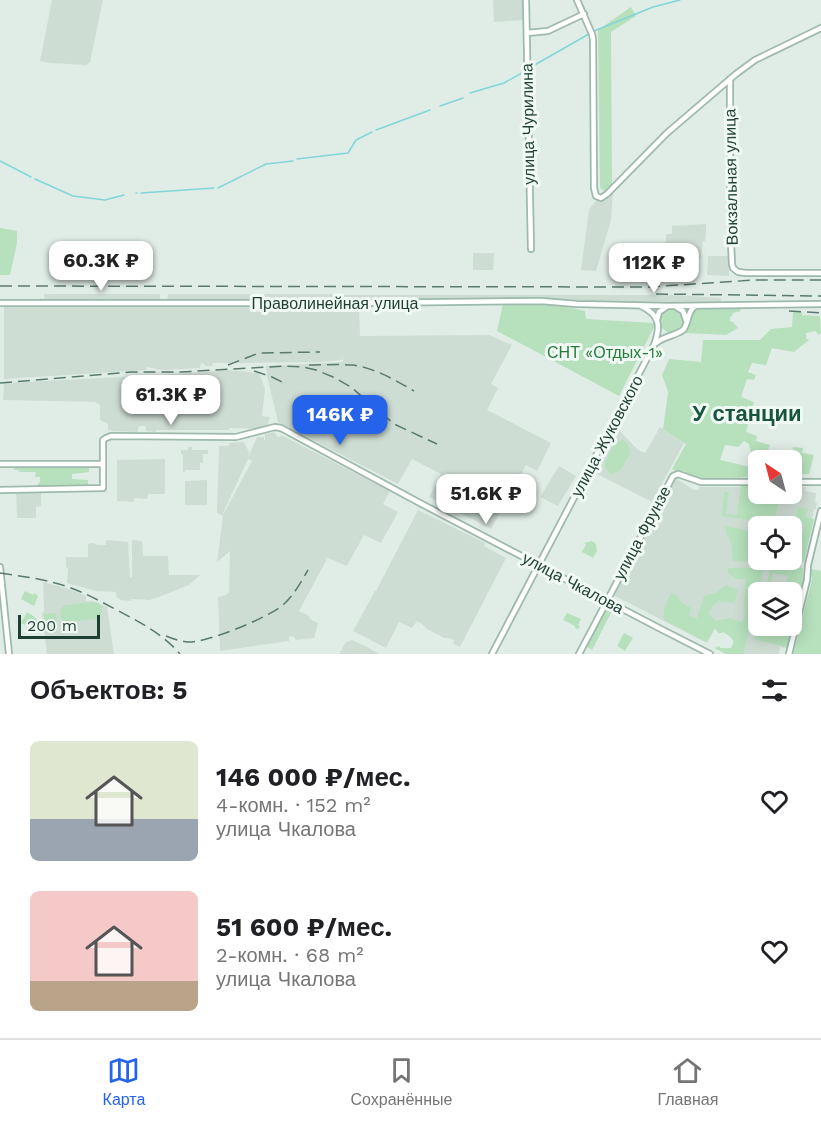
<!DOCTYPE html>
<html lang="ru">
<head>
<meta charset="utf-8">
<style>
  body { margin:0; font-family:"Work Sans",sans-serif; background:#f6f6f6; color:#202124; height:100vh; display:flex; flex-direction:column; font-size:22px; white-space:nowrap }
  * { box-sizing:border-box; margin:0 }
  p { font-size:20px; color:#757577 }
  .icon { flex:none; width:33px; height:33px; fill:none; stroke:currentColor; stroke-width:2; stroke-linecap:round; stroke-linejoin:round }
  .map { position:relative; height:654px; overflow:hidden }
  .details { display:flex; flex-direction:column; background:#fff; flex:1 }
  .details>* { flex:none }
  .needle { width:39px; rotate:324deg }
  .fabs { position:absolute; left:748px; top:450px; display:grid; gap:12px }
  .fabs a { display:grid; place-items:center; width:54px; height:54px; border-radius:9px; background:#fff; box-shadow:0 3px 15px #0003; font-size:30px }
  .scale { position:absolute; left:18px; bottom:15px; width:82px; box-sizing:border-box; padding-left:6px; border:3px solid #1e3f33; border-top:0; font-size:16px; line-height:21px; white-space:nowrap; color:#1e3f33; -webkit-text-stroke:4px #f1f9f4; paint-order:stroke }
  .price { position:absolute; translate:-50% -51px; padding:0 14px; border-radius:12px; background:#fff; color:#222; font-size:20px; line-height:39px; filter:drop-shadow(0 2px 3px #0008) }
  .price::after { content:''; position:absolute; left:50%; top:36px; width:18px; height:14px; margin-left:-9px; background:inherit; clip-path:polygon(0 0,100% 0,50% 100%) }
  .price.on { background:#2563eb; color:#fff }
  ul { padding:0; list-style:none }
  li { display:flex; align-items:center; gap:18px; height:150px; padding:0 30px }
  li span { display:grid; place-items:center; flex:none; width:168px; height:120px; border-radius:9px; color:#555 }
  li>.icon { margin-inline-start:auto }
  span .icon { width:72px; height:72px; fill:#fffc; stroke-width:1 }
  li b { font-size:26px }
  h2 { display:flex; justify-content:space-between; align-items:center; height:72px; padding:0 30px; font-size:26px }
  .tab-bar { display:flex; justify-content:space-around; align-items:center; height:84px; border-top:2px solid #e0e0e0; background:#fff; font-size:16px; color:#757577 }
  .tab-bar a { display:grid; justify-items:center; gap:3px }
  .tab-bar .on { color:#2563eb }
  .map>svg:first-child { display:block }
</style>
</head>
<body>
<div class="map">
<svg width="821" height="654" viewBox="0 0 821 654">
  <rect width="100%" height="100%" fill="#e0ede6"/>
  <!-- built -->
  <path fill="#ceddd4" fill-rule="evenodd" d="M52,0h51l-13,62 -4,3 -37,-2 -9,-2z
    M493,0h31l1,20 -31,2z
    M613,193l-2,27 -15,51 -15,-1 8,-60 8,-11 5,1z
    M706,224v9l-1,8h-2l-2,17 -35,1v-25h6v-8z
    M473,253h21l-1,17h-20z
    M708,256h21v20l-22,-1z
    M44,294h116v5l-1,2 -114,-1z
    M168,294h169l-1,7h-169z
    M343,295h330l48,3v4l-151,1 -13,-4 -214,2z
    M357,305l2,2 1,29 129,-1 23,10 -21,39 7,4 -11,22 64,33 -14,28 -11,-6 -35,64 -62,-32 12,-23 -29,-15 -14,25 -120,-62 -11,-46 -1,-10 77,-4v-4l-1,2 -22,2 -77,1h-7l-1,-2 -5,2h-17l-1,3h-7l-1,-2 -3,-1 -1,5 -38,2 -15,-3 -1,3 -142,9v-73l340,1 1,-1z
    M229,370l30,3 6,16 -3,27 8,1 -3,10 -7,2 -31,-1v2h-73l-1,2 -9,-1v-5h-7l-1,5 -1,1 -24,-1 -5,-1v-6l-8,-4v-15l-5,-3 -92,-2 1,-17 159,-8z
    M660,427l24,16 -32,59 -57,-29 23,-44 20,21 7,3z
    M274,432l3,4 3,1 1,-2 109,56 -7,13 15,8 -17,31 -17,-8 -17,31 -19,-8 -4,1h3l-28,52 10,5 1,3 8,4 -4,15 -18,2 -3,-4 -4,1v4l-69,10 -2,-54 8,-2 3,-3 1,-41 -13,11 6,-46 -6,-3 2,-67h10v-3l15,-1 5,10 -1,5 9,-20h7v3h1v-6zM248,459l4,2 -28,52h-1z
    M188,447h4v3h16v4h-5v9h-3v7h-15v2h-2v-17l-2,-1v-4h7z
    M165,459v35h-17l-1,5 -13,-1v4l-17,-1v-41z
    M559,466l17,10 -18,30 -18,-9z
    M675,478l19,12h5v-3h60v7h33v-7h14l-1,4 11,2 -1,9 2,1 -1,6h-2l-17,80 -5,3h-33v34h30l-5,22 -4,-1 -1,7h-49l4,-11 -3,-5 -5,-4 -3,-2 -4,2 -4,-5 -8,14 -92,-47 1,-3 -2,-1zM759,526h33v34h-33z
    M207,480v25h-22v-24z
    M16,492h25v14l-5,1v11h-19z
    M418,510l67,33 -1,3 22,12 -46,89 -7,-3 1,-4 -5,-2h-5l-17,-9 -5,-5 -5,-3 -5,7 -13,-6 -13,26 -33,-17 22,-40h1z
    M108,540l20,2 2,35h2v-37l10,1 1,15h25l1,19h31l-11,10 -30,12 -10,3 -17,-1v-3l-1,5 -12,-1 1,-2h-3l-1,-6 -20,-1 -29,-8 1,-15 -2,-1v-10h22v-13l5,-1 5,2h8v-4z
    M43,582l26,7 17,7v5h7l14,6 7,47h-67l-5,-41 2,-1z
    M352,640l17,8 10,6h-40l7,-12z"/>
  <!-- green -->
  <path fill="#b6e1bc" d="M631,7l5,9 -25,16 1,152 -4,6 -3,1 -4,-2 -1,-3 -2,-156z
    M0,228l17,3v12l-7,32h-10z
    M503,304h52l30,7 1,8 68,4v4l-35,69 -122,-65z
    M696,306h43l2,5 -8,2 -1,3 -2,1v4l3,1 5,6 -12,7 -40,-2 4,-18z
    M660 321a12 12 0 1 1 24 0a12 12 0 1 1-24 0Z
    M793,312h9v3l18,1 1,17 -3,2 -2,-4 -10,2v5l3,2 -15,12 -22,-4 -6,17 -14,-2 -4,9 8,3 -2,5 -7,-1 -6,18 13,5 -8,30 11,4 -1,5 14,4 -4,11 -15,-4 -2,-8 -5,-3 -6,6 -13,-2 -5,15 39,9v7l-60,5 -16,-10 -6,1 -5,-3 14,-25 -23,-15 5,-37 -6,-17 7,-16 32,3 2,-22h57l11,-11 21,-2z
    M623,440c14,8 3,20 -3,31l-9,3 -6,-6v-6l10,-19z
    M793,447l10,1 -1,5 12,2 -5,19h-17v-14h-2z
    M89,467v5l-17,2v5l16,1v5l-22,1v2l-28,1 -1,-4 3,-3v-5h-5l1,-5h-16l-2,-2h-4v-2z
    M741,485h18v4l-4,1v4l25,1 -7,31h-14v34h33v-22l6,2 3,-1 4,-14 -11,-2 4,-16 10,2 -2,8 8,2 -10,43 -71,-1 -2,-18 -7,-17 27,5 2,-10 -31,-5 2,-24h5l-3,22 11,1z
    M592,541l4,3 1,7 -4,7 -11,-6 4,-7 -2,-2z
    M728,568h36l-21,86h-17l-12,-6 5,-2 2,2h10l3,-7 -4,-5 -7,-4 -1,1h-3l-4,-5 -9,14 -42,-22v-12l7,-15 7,3 3,6 10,6 -2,8 8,2 7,-22 11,-3 11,-8 12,5 -4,13 -16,-2 -6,6 -4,7 5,3 2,4 14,-3 12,4 4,-4 -1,-17 2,-22h-10l-8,-6z
    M771,568h32v19l-15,64 -3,-4 -31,-8 3,-11 21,4 2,-6h12v-34h-8l4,-16 -15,-3 -4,19h-5z
    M811,569l10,2v83h-28l18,-70 1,-7 -2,-1z
    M25,591l8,4 2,-2 3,3 -4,10 -13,-7z
    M94,602l4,1 4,4 -1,9 -4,3 -31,3 -5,-3 -1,-9 4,-5z
    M610,605l4,2 -22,43 -5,-3 -1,-2 21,-39z
    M27,612c11,7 12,7 13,20l-19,-9z
    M56,613l1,14 -12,1 -1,-14z
    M567,613l14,6 -3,6 2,1 -2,3 -3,-1v-2l-12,-6z
    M624,633l9,5 -8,13 -8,-5z"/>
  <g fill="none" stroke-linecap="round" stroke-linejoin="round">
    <!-- stream -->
    <path stroke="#81d6d9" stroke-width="1.5" d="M594,31l59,-24 27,-7
      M531,67l58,-33
      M470,93l34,-10 23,-13
      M440,106l23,-8
      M376,130l54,-20
      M297,159l51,-6 8,-13 16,-8
      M0,161l31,16
      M35,179l38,17 32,4 19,-5
      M218,188l48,-24 27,-3
      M136,193h1
      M141,193l73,-5"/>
    <defs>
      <path id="secondary" d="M526,0l5,249
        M577,0l15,34 1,5 1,149 2,8 5,2 6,-4 60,-61 69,-59 19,-14 66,-32
        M527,33l21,-2 36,-17
        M730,79v144l2,41 1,4 5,4 8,1h75
        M0,303h361l180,-2 36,3 92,2 152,-2
        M675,306l8,5 3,9
        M657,320l2,-8 9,-6
        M656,343c8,-7 23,-8 28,-14 5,-8 3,-17 11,-23
        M0,464h103
        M792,482h29
        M0,490l103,-2v-48l3,-2 5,-2 125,1 39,-10 6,1 137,74 239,125 53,27
        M0,567l9,87
        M492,654l162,-309c7,-19 6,-30 -13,-39
        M579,654l94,-178 5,-2 23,8h58
        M789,654l18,-74 1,-15 13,-54"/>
    </defs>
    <!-- secondary casing -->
    <use href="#secondary" stroke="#9dbaac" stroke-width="8"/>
    <!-- secondary -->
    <use href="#secondary" stroke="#fff" stroke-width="4.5"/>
    <!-- rail -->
    <path stroke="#597b6e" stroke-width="1.5" stroke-dasharray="12 6" stroke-linecap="butt" d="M0,286l648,1 107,-7h66
      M656,294l165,2
      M789,311l32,2
      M228,365l31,-12 61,-1
      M309,365c14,0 29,-1 43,0 23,3 43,15 62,26
      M254,371l18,6 12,6
      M0,383l131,-11h50l104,-6 18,1 13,3 17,7 18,10 43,37 43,20
      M0,573c19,3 37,5 55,10 21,5 41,16 60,26 24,13 47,24 65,45
      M166,636c7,3 14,5 22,6 19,1 82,-25 96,-38 10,-9 17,-22 24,-34"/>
  </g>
  <g text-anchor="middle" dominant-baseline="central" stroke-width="6" stroke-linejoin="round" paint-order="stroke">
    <!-- street labels -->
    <g font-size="16" fill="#1e3f33" stroke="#f1f9f4">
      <text transform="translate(528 124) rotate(-91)">улица Чурилина</text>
      <text transform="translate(731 177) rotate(-91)">Вокзальная улица</text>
      <text x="335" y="303">Праволинейная улица</text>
      <text transform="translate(607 436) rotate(-62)">улица Жуковского</text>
      <text transform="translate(642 533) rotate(-62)">улица Фрунзе</text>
      <text transform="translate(573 583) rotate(28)">улица Чкалова</text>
    </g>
    <!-- park labels -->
    <g font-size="16" fill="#247b3b" stroke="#f1f9f4">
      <text x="605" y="352">СНТ «Отдых-1»</text>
    </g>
    <!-- district labels -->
    <g font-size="22" font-weight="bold" fill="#18543e" stroke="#f1f9f4">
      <text x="747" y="413">У станции</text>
    </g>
  </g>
</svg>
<div class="fabs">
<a><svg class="needle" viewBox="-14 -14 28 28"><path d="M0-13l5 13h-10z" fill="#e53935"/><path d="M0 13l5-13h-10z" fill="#757577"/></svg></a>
<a><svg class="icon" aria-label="locate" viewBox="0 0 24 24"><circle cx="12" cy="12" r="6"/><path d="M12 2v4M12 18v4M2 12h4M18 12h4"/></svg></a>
<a><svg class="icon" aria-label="layers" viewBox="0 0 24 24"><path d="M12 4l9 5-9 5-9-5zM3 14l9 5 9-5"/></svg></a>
</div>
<div class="scale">200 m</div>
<b class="price" style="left:101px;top:292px">60.3K ₽</b>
<b class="price" style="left:654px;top:294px">112K ₽</b>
<b class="price" style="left:171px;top:426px">61.3K ₽</b>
<b class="price on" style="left:340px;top:446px">146K ₽</b>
<b class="price" style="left:486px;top:525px">51.6K ₽</b>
</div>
<section class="details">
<h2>Объектов: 5<svg class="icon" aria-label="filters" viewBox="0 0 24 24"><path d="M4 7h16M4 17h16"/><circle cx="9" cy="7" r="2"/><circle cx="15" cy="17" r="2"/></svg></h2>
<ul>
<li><span style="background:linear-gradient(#dfe7d0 65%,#9aa5b1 0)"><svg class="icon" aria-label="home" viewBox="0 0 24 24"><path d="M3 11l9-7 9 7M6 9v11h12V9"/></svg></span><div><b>146 000 ₽/мес.</b><p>4-комн. · 152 m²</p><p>улица Чкалова</p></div><svg class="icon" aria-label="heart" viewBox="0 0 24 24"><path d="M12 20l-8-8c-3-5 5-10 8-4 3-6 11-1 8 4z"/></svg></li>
<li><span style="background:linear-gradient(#f6c9c9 75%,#b9a48a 0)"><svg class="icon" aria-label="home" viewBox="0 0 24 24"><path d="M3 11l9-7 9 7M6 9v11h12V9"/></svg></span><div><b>51 600 ₽/мес.</b><p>2-комн. · 68 m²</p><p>улица Чкалова</p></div><svg class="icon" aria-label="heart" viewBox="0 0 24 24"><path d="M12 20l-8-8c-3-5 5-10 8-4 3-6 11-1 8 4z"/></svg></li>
</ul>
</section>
<nav class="tab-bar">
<a class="on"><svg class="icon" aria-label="map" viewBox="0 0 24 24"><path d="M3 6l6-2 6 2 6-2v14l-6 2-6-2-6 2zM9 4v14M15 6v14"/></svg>Карта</a>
<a><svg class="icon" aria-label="saved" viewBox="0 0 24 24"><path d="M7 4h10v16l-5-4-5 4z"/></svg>Сохранённые</a>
<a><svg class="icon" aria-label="home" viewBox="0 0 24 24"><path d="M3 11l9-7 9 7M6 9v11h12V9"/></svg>Главная</a>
</nav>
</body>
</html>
